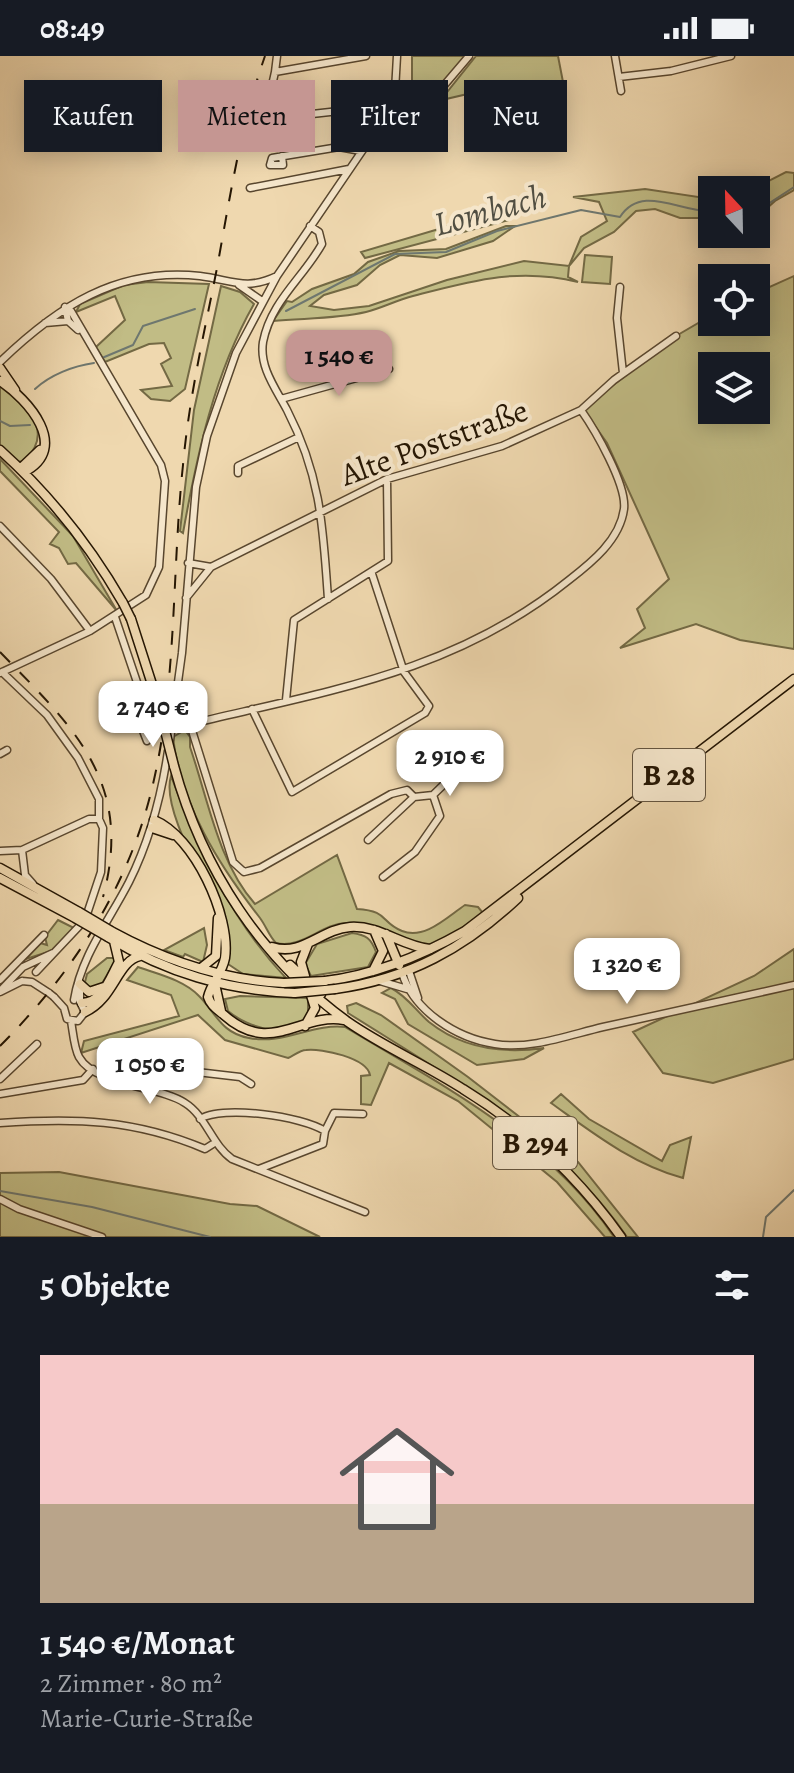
<!DOCTYPE html>
<html lang="de">
<head>
<meta charset="utf-8">
<style>
  body { margin:0; font-family:Alegreya,serif; background:#20242c; color:#f1f3f6; height:100vh; display:flex; flex-direction:column; font-size:30px; white-space:nowrap }
  * { box-sizing:border-box; margin:0 }
  p { font-size:26px; color:#9ea1a6 }
  .icon { flex:none; width:44px; height:44px; fill:none; stroke:currentColor; stroke-width:2; stroke-linecap:round; stroke-linejoin:round }
  .map { position:relative; height:1181px; overflow:hidden }
  .sheet { display:flex; flex-direction:column; background:#171b24; flex:1 }
  .sheet>* { flex:none }
  .banner { position:absolute; left:24px; top:24px; width:746px; height:72px; display:flex; gap:16px }
  .needle { width:52px; rotate:338deg }
  .controls { position:absolute; left:698px; top:120px; display:grid; gap:16px }
  .controls a { display:grid; place-items:center; width:72px; height:72px; border-radius:0px; background:#171b24; box-shadow:0 4px 20px #0003; font-size:40px }
  .price { position:absolute; translate:-50% -68px; padding:0 18px; border-radius:16px; background:#fff; color:#222; font-size:26px; line-height:52px; filter:drop-shadow(0 2px 4px #0008) }
  .price::after { content:''; position:absolute; left:50%; top:48px; width:24px; height:18px; margin-left:-12px; background:inherit; clip-path:polygon(0 0,100% 0,50% 100%) }
  .price.current { background:#c59692; color:#111 }
  ul { padding:0; list-style:none }
  li { display:grid; align-content:center; gap:16px; height:424px; padding:0 40px }
  li span { display:grid; place-items:center; height:248px; border-radius:0px; color:#555 }
  li>.icon { margin-inline-start:auto }
  span .icon { width:144px; height:144px; fill:#fffc; stroke-width:1 }
  li b { font-size:34px }
  h2 { display:flex; justify-content:space-between; align-items:center; height:96px; padding:0 40px; font-size:34px }
  .tag { padding:0 28px; border-radius:0px; background:#171b24; box-shadow:0 4px 20px #0003; font-size:28px; line-height:72px }
  .tag.current { background:#c59692; color:#111 }
  .status { display:flex; justify-content:space-between; align-items:center; height:56px; padding:0 40px; background:#171b24; direction:ltr }
  .status svg { height:22px; fill:currentColor }
  .map>svg:first-child { display:block }
</style>
</head>
<body>
<div class="status"><b>08:49</b><svg viewBox="0 0 49 12"><path d="M0 12V9h3v3zM5 12V6h3v6zM10 12V3h3v9zM15 12V0h3v12zM26 1h20v11H26zM47 4h2v5h-2z"/></svg></div>
<div class="map">
<svg width="794" height="1181" viewBox="0 0 794 1181">
  <rect width="100%" height="100%" fill="#efd8af"/>
  <filter id="stains"><feTurbulence type="fractalNoise" baseFrequency=".0025" numOctaves="4"/><feColorMatrix values="0 0 0 0 .2 0 0 0 0 .09 0 0 0 0 .02 0 0 0 .5 -.17"/></filter>
  <radialGradient id="worn" r=".72"><stop offset=".6" stop-color="#630" stop-opacity="0"/><stop offset="1" stop-color="#630" stop-opacity=".3"/></radialGradient>
  <!-- green -->
  <path fill="#c1bc85" stroke="#736944" stroke-width="2" fill-rule="evenodd" d="M412,0h57l-34,40 -23,-13z
    M476,0h82l5,26 -61,14 -2,-6 -7,-2 -47,11 -2,-3z
    M786,116l8,1v17l-19,11 -19,17v-28h-5z
    M645,133l67,10v19h-32l-25,-9 -19,2 -22,21 -30,16 -15,18 -1,11 10,5c-60,-15 -107,-1 -165,14 -16,4 -31,12 -47,16 -30,7 -62,6 -93,9l14,-20 5,1 20,-13 42,-15 14,-12 31,-11 47,-2 60,-23h9l-22,15 -56,17 -37,-3 -20,10 -23,20 -33,10 -14,11 24,4 35,-4 78,-26 77,-19 45,5 12,-29 26,-16 -8,-19 -26,-5z
    M503,158l6,6 -144,38 -4,-6 98,-29z
    M585,199l27,2 -2,27 -28,-2z
    M794,220v373l-54,-9 -44,-16 -76,24 25,-20 -8,-19 32,-30 -62,-136 -24,-34 93,-73 36,-21v7h44v-29zM712,310h44v44h-44z
    M148,226l61,2 -24,105 -15,12 -19,-2 -10,-9 31,-4 -11,-22 10,-6 -7,-15 -15,1 -44,18 -9,-15 29,-27 -10,-24 -39,16 4,-8 44,-19z
    M221,230l19,6 14,12c-40,70 -57,151 -71,229l-3,-2 14,-121z
    M0,330c27,23 55,43 25,75l-8,1 -17,-14z
    M0,403l73,77 44,75 -41,-48 -8,1 -9,-16 -9,-4 9,-12 -59,-61z
    M185,674l5,7v10c18,52 28,115 65,157l82,-49 20,54c32,2 23,13 45,22 23,9 45,-14 63,-26l13,2 5,6c-15,10 -35,27 -53,32 -23,5 -57,-23 -84,-22 -25,1 -44,26 -70,20 -7,-7 -10,-17 -16,-25 -42,-54 -79,-113 -87,-181z
    M171,720c28,74 60,144 115,202l-43,-4 -15,-10c-2,-12 1,-26 -3,-37 -13,-37 -65,-116 -54,-151z
    M58,864l16,8 -23,23 -25,8 14,-16 7,2 -2,-8z
    M204,872l3,17 -4,17 -18,-8 -2,3 -19,-7z
    M352,877c14,2 19,5 24,19l-8,15 -57,9 -6,-12 12,-20z
    M794,893v110l-81,24 -50,-10 -30,-41 121,-56z
    M107,902h10l-17,29 -9,3 -6,-8 2,-8z
    M138,911c20,7 46,13 61,29 17,17 22,37 50,42 34,7 65,-15 96,-11 98,59 204,113 269,210h-9l-48,-55 -99,-81 -69,-38 -18,42 -10,-1v-28l9,-1c-3,-17 -48,-27 -64,-25 -5,0 -12,5 -18,8l-63,-18 -27,-25 -117,38 3,-12 95,-25 -8,-21 -44,-15z
    M391,932c16,8 25,23 38,34 34,27 73,32 115,26l-20,11 -47,6 -69,-41 -13,-25 -13,-6z
    M240,940l68,2v16c-18,27 -60,14 -80,-3l-3,-12z
    M356,947l25,12 87,62 110,85 60,75h-11c-69,-100 -178,-160 -279,-224l-1,-7z
    M561,1038l28,25 73,42 8,-16 21,-8 -8,41c-51,-14 -90,-45 -132,-75z
    M59,1116l171,32 27,2 63,31h-320v-64z"/>
  <g fill="none" stroke-linecap="round" stroke-linejoin="round">
    <!-- stream -->
    <path stroke="#6e776f" stroke-width="2" d="M756,156l38,-25
      M286,255l109,-57 51,-2 51,-21 84,-21 39,7c22,-34 60,-4 92,-6
      M102,302l31,-13 10,-19 52,-17
      M35,333c15,-14 38,-23 59,-26
      M0,365l10,5 20,-1
      M0,1135l92,16 118,30
      M763,1181l3,-20 28,-27"/>
    <defs>
      <path id="minor" d="M277,0l-2,16 91,-16
        M615,0l6,35
        M275,16l-4,18 5,28 117,-13
        M619,21l52,-6 60,-15
        M394,52l3,-52
        M282,100l1,9h-13l2,-7 67,-11 22,4
        M250,132l99,-19
        M310,170l9,6 3,12c-19,34 -51,57 -59,98 -4,25 13,47 24,68 34,66 36,117 41,189
        M239,229l23,16
        M620,231l-3,31 6,55
        M65,251l3,14 10,9
        M45,267l23,-2
        M0,306c57,-55 117,-95 200,-86 32,4 46,15 77,0
        M281,343l108,-30
        M238,417v-7l61,-29
        M0,470l51,53 39,52
        M188,507l23,4
        M186,542l25,-31 176,-88 115,-33 79,-36 33,-30 62,-44
        M115,561l27,80 -6,16 11,28
        M2,616l45,43 31,43 21,41v20l4,9 -2,44 -16,48 -49,52
        M0,617l90,-42 56,-36 13,-28 6,-86 -4,-16 -90,-154 -6,-4
        M286,644l8,-80 94,-59 -1,-82
        M252,653l40,83 133,-79 4,-7 -25,-34 -32,-98
        M172,667l18,1c138,-33 265,-52 379,-144 22,-17 51,-40 55,-71 3,-24 -29,-79 -43,-99
        M190,668l43,138 11,10 16,-4 131,-74 16,-4 7,7 19,-2 35,-34
        M170,684l12,-87 14,-166 11,-51 29,-83 41,-77 96,-141 24,-20 38,-19 34,-40
        M0,698l7,-4
        M368,784l46,-43
        M22,794l3,25 8,9
        M0,795l22,-1 67,-31h10
        M383,821l32,-25 25,-36 -7,-21
        M409,915l9,27
        M402,917c12,38 54,65 93,71 35,6 74,-9 108,-17 63,-14 127,-28 191,-42
        M0,924l44,-45
        M22,925l10,1 17,11
        M380,925l27,8
        M0,935l23,-24 30,-14
        M0,936l22,-11
        M54,941l10,11 3,11 11,2 7,-9 -5,-10v-19
        M74,944c7,-44 35,-79 55,-118 21,-42 32,-84 39,-131
        M71,965c2,11 3,27 8,36 16,29 81,29 106,46 21,13 27,42 47,56l133,53
        M0,1023l37,-35
        M126,1027l7,-13 49,-19 15,21 43,5 11,7
        M0,1038l83,-14 10,-11
        M200,1063c23,-14 102,-3 125,12l-2,13 -64,25
        M0,1067c75,-5 134,-4 205,26l11,-7
        M325,1075l9,-18 29,1
        M0,1143l19,10 83,28"/>
      <path id="major" d="M0,312l15,22
        M0,325c28,18 71,67 24,91
        M0,394c50,45 89,94 123,153
        M20,413l20,-19
        M131,563l27,84
        M174,710c28,103 87,193 174,256 36,25 78,43 115,67 62,38 116,89 158,148
        M154,764c40,16 77,96 71,138 -3,16 -14,25 -17,39 3,9 9,12 16,18 47,42 77,-3 120,5
        M152,772l21,7
        M0,812l79,44
        M0,822l75,40
        M111,875c53,29 112,49 173,52
        M386,878l13,31
        M108,881c59,36 118,53 187,56
        M272,891c30,10 49,-18 78,-20 30,-2 51,19 80,22
        M290,909l31,29
        M201,912l15,-12 2,-38
        M373,915l10,-20 -9,-21
        M305,920l-4,-14 7,-18
        M325,925c50,-6 96,-25 140,-50l329,-252
        M80,928l9,8 15,-5
        M215,928l6,27
        M335,933c73,-10 130,-41 183,-91
        M82,947c21,-1 28,-25 37,-41l-5,-21
        M85,956c29,-13 32,-51 55,-56
        M305,970l10,-18 -5,-16"/>
    </defs>
    <!-- minor casing -->
    <use href="#minor" stroke="#58462e" stroke-width="9"/>
    <!-- major casing -->
    <use href="#major" stroke="#251603" stroke-width="11"/>
    <!-- minor -->
    <use href="#minor" stroke="#f5e6cb" stroke-width="6"/>
    <!-- major -->
    <use href="#major" stroke="#efd8af" stroke-width="8"/>
    <!-- rail -->
    <path stroke="#251603" stroke-width="2" stroke-dasharray="14 14" stroke-linecap="butt" d="M0,596c74,76 134,130 103,245
      M0,990c73,-73 130,-161 153,-262 24,-102 19,-216 30,-319 6,-67 21,-131 34,-197 13,-71 24,-144 48,-212"/>
    <defs>
      <path id="minor-bridge" d="M49,937l5,4"/>
      <path id="major-bridge" d="M123,547l8,16
        M158,647l16,63
        M79,856l32,19
        M75,862l33,19
        M284,927l41,-2
        M295,937l40,-4"/>
    </defs>
    <!-- minor-bridge casing -->
    <use href="#minor-bridge" stroke="#58462e" stroke-width="9" stroke-linecap="butt"/>
    <!-- major-bridge casing -->
    <use href="#major-bridge" stroke="#251603" stroke-width="11" stroke-linecap="butt"/>
    <!-- minor-bridge -->
    <use href="#minor-bridge" stroke="#f5e6cb" stroke-width="6"/>
    <!-- major-bridge -->
    <use href="#major-bridge" stroke="#efd8af" stroke-width="8"/>
  </g>
  <g text-anchor="middle" dominant-baseline="central" stroke-width="8" stroke-linejoin="round" paint-order="stroke">
    <!-- shield labels -->
    <g fill="#f5e6cb" stroke="#63543f" stroke-width="2">
      <rect x="633" y="693" width="72" height="52" rx="6"/>
      <rect x="493" y="1061" width="84" height="52" rx="6"/>
    </g>
    <g font-size="30" font-weight="bold" fill="#251603">
      <text x="669" y="719">B 28</text>
      <text x="535" y="1087">B 294</text>
    </g>
    <!-- street labels -->
    <g font-size="32" fill="#251603" stroke="#f5e6cb">
      <text transform="translate(434 386) rotate(-20)">Alte Poststraße</text>
    </g>
    <!-- water labels -->
    <g font-size="34" font-style="italic" fill="#504e42" stroke="#f5e6cb">
      <text transform="translate(490 154) rotate(-15)">Lombach</text>
    </g>
  </g>
  <rect width="100%" height="100%" filter="url(#stains)"/>
  <rect width="100%" height="100%" fill="url(#worn)"/>
</svg>
<div class="controls">
<a><svg class="needle" viewBox="-14 -14 28 28"><path d="M0-13l5 13h-10z" fill="#e53935"/><path d="M0 13l5-13h-10z" fill="#9ea1a6"/></svg></a>
<a><svg class="icon" aria-label="locate" viewBox="0 0 24 24"><circle cx="12" cy="12" r="6"/><path d="M12 2v4M12 18v4M2 12h4M18 12h4"/></svg></a>
<a><svg class="icon" aria-label="layers" viewBox="0 0 24 24"><path d="M12 4l9 5-9 5-9-5zM3 14l9 5 9-5"/></svg></a>
</div>
<b class="price current" style="left:339px;top:342px">1 540 €</b>
<b class="price" style="left:153px;top:693px">2 740 €</b>
<b class="price" style="left:450px;top:742px">2 910 €</b>
<b class="price" style="left:627px;top:950px">1 320 €</b>
<b class="price" style="left:150px;top:1050px">1 050 €</b>
<div class="banner">
<a class="tag">Kaufen</a>
<a class="tag current">Mieten</a>
<a class="tag">Filter</a>
<a class="tag">Neu</a>
</div>
</div>
<section class="sheet">
<h2>5 Objekte<svg class="icon" aria-label="filters" viewBox="0 0 24 24"><path d="M4 7h16M4 17h16"/><circle cx="9" cy="7" r="2"/><circle cx="15" cy="17" r="2"/></svg></h2>
<ul>
<li><span style="background:linear-gradient(#f6c9c9 60%,#b9a48a 0)"><svg class="icon" aria-label="home" viewBox="0 0 24 24"><path d="M3 11l9-7 9 7M6 9v11h12V9"/></svg></span><div><b>1 540 €/Monat</b><p>2 Zimmer · 80 m²</p><p>Marie-Curie-Straße</p></div></li>
</ul>
</section>
</body>
</html>
